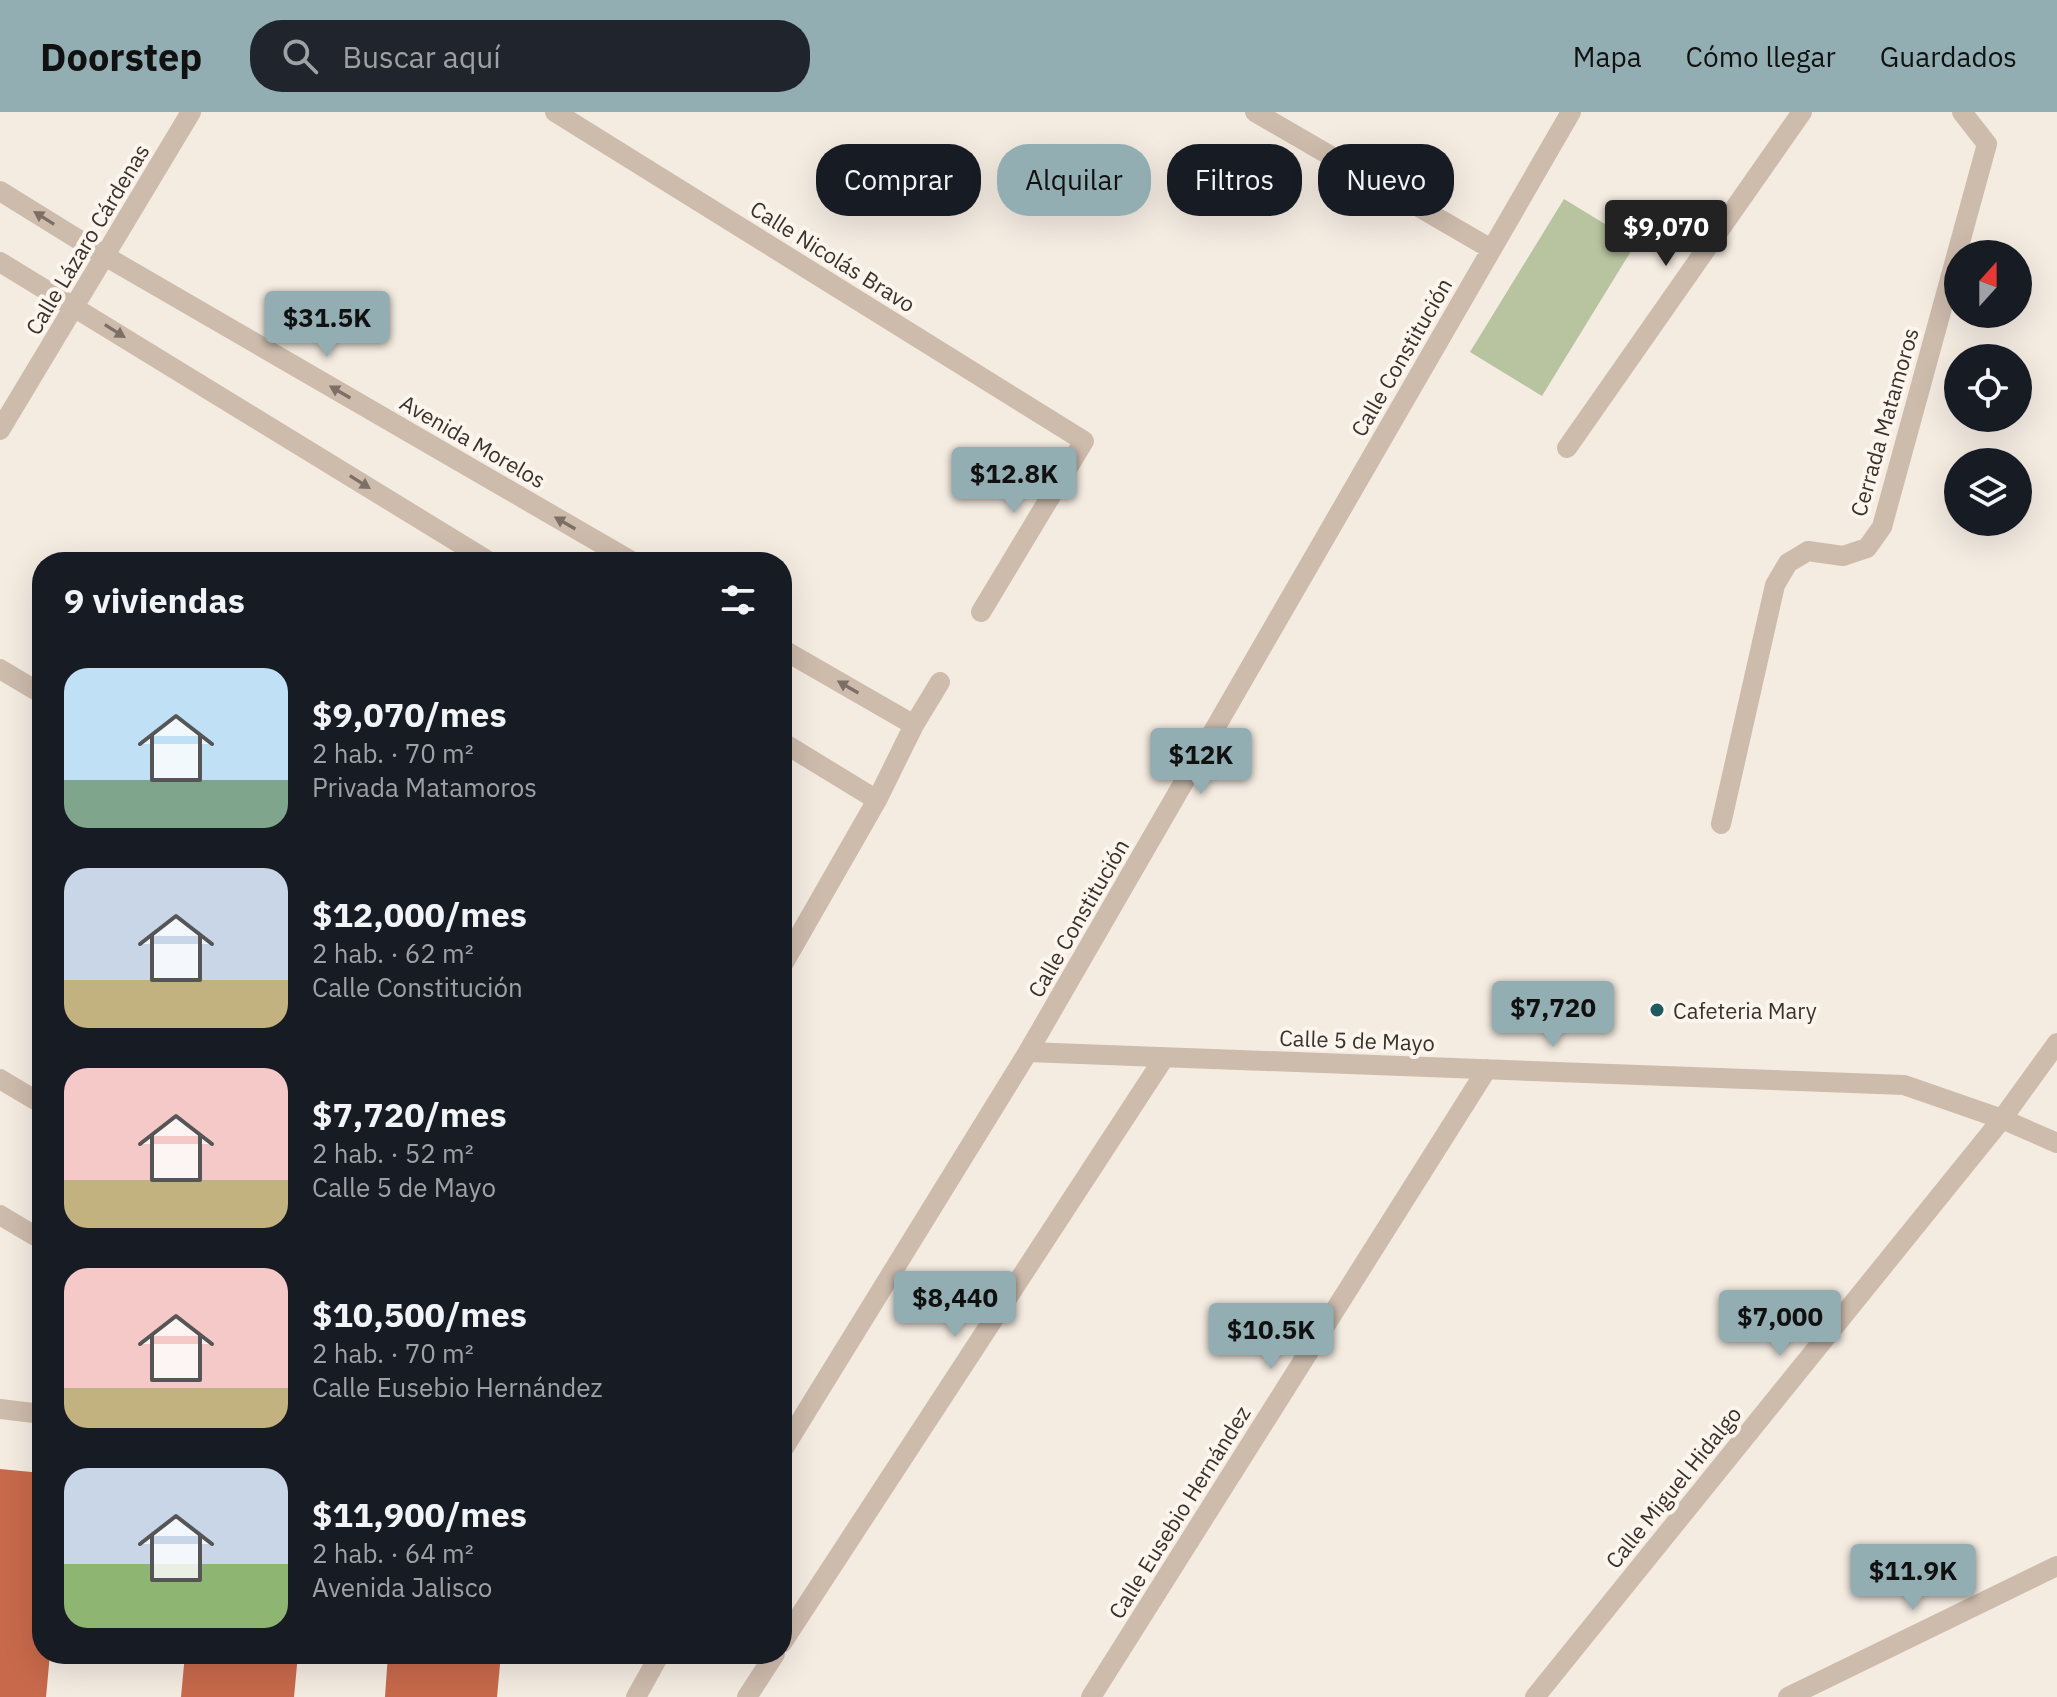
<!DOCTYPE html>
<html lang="es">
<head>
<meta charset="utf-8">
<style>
  body { margin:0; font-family:"IBM Plex Sans",sans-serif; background:#20242c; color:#f1f3f6; height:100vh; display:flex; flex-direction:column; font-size:30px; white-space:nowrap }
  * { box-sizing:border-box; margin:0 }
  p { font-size:26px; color:#9ea1a6 }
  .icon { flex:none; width:44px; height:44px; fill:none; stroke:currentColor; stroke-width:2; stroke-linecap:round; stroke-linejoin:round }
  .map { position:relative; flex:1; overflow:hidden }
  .sheet { position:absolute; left:32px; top:440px; width:760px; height:1112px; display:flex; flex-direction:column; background:#171b24; border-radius:32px; box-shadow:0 8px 32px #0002 }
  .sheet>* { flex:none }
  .hud { position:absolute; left:816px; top:32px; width:760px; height:72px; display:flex; gap:16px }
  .needle { width:52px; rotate:21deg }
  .tools { position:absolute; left:1944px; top:128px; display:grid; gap:16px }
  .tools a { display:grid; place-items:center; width:88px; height:88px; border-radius:50%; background:#171b24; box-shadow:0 8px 32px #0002; font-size:40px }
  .price { position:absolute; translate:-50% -68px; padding:0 18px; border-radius:8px; background:#92aeb2; color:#111; font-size:26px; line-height:52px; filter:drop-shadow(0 2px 4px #0008) }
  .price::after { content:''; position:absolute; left:50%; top:48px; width:24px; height:18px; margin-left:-12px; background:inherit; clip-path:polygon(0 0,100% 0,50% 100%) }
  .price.selected { background:#222; color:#fff }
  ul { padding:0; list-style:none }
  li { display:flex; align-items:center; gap:24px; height:200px; padding:0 32px }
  li span { display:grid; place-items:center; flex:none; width:224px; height:160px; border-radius:24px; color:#555 }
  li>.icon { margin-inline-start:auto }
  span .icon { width:96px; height:96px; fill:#fffc; stroke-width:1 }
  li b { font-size:34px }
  h2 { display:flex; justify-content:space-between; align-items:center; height:96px; padding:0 32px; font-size:34px }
  .tag { padding:0 28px; border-radius:32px; background:#171b24; box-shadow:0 8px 32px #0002; font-size:28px; line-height:72px }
  .tag.selected { background:#92aeb2; color:#111 }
  header { display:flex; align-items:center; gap:48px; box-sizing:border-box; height:112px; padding:0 40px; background:#92aeb2; color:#111 }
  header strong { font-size:38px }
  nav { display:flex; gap:44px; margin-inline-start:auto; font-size:28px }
  .search { width:560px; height:72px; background:#20242c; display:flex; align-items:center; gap:20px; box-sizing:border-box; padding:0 28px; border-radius:32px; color:#9ea1a6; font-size:30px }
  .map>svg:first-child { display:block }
</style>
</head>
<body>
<header>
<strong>Doorstep</strong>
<div class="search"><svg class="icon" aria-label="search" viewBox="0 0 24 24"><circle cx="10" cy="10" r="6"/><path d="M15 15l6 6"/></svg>Buscar aquí</div>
<nav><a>Mapa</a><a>Cómo llegar</a><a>Guardados</a></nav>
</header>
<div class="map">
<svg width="2057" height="1585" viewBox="0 0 2057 1585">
  <rect width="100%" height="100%" fill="#f4ebe1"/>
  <!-- green -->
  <path fill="#b8c4a0" d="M1564,87l72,44 -94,153 -72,-44z"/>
  <!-- building -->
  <path fill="#c8694b" d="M0,1357l42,4v181h8l-4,43h-46z
    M185,1542h113l-4,43h-113z
    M388,1542h113l-4,43h-112z"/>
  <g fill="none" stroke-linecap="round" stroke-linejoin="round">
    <!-- minor -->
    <path stroke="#cdbbac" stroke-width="20" d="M555,0l529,329 -103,171
      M1255,0l236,137
      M0,79l105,65 528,306
      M0,150l490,300
      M0,318l191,-318
      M1567,336l235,-336
      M782,537l132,76
      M0,557l42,25
      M782,630l95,58
      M1721,712l54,-239 13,-22 20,-12 35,5 24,-8 15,-21 105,-383 -25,-32
      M782,854l95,-166 37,-75 26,-43
      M1028,940l876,33 98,34 55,24
      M0,967l42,25
      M0,1103l42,25
      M0,1297l42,5
      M782,1339l246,-399 543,-940
      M782,1531l382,-585
      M636,1585l24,-43
      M747,1585l28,-43
      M1091,1585l396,-628
      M1535,1585l467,-578 55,-76
      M1788,1585l269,-131"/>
  </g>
  <!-- one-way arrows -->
  <defs><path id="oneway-solid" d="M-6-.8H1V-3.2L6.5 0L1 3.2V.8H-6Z" transform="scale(2)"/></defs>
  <g fill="#7d6f65">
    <use href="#oneway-solid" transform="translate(44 106) rotate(-148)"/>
    <use href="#oneway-solid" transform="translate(115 219) rotate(32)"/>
    <use href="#oneway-solid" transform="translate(340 280) rotate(-150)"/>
    <use href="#oneway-solid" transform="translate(360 370) rotate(32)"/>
    <use href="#oneway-solid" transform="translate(565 411) rotate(-150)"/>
    <use href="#oneway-solid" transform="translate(848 575) rotate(-150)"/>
  </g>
  <!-- markers -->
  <circle fill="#1f5a5e" stroke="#fbf5ee" stroke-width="3" cx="1657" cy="898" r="8"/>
  <g text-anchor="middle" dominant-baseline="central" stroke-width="8" stroke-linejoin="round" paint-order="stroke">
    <!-- street labels -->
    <g font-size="22" fill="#3b302b" stroke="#fbf5ee">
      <text transform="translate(87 127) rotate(-59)">Calle Lázaro Cárdenas</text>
      <text transform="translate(833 144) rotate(32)">Calle Nicolás Bravo</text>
      <text transform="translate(1401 245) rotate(-60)">Calle Constitución</text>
      <text transform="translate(1884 310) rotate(-74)">Cerrada Matamoros</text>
      <text transform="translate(473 329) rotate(30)">Avenida Morelos</text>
      <text transform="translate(1078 806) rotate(-60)">Calle Constitución</text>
      <text transform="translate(1357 928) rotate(2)">Calle 5 de Mayo</text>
      <text transform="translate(1673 1375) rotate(-51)">Calle Miguel Hidalgo</text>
      <text transform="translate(1179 1400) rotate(-58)">Calle Eusebio Hernández</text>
    </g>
    <!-- poi labels -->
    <g font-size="22" fill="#3b302b" stroke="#fbf5ee" text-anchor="start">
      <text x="1673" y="898">Cafeteria Mary</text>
    </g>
  </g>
</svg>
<div class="tools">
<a><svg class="needle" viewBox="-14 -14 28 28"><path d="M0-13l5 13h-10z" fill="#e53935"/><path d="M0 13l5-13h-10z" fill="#9ea1a6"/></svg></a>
<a><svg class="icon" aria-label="locate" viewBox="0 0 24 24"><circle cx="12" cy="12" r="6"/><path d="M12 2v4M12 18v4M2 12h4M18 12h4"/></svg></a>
<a><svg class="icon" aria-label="layers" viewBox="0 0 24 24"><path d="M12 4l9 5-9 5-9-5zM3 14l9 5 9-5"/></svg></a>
</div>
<b class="price selected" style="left:1666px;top:156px">$9,070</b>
<b class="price" style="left:327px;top:247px">$31.5K</b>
<b class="price" style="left:1014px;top:403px">$12.8K</b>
<b class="price" style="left:1201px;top:684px">$12K</b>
<b class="price" style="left:1553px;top:937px">$7,720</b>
<b class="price" style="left:955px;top:1227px">$8,440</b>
<b class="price" style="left:1780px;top:1246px">$7,000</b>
<b class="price" style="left:1271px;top:1259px">$10.5K</b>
<b class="price" style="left:1913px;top:1500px">$11.9K</b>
<div class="hud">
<a class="tag">Comprar</a>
<a class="tag selected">Alquilar</a>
<a class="tag">Filtros</a>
<a class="tag">Nuevo</a>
</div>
<section class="sheet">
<h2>9 viviendas<svg class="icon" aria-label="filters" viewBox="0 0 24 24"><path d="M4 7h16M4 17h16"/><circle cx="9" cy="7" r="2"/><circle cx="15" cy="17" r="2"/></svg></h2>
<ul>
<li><span style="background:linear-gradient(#bfe0f5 70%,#7fa58c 0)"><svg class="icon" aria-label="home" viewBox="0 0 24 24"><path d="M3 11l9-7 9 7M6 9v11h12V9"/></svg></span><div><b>$9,070/mes</b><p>2 hab. · 70 m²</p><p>Privada Matamoros</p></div></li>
<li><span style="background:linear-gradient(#c9d6e8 70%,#c2b280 0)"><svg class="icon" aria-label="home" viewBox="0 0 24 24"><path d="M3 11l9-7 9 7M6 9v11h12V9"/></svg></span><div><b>$12,000/mes</b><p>2 hab. · 62 m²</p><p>Calle Constitución</p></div></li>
<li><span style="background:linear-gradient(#f6c9c9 70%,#c2b280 0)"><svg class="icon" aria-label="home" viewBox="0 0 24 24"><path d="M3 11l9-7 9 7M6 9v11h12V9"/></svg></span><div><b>$7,720/mes</b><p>2 hab. · 52 m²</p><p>Calle 5 de Mayo</p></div></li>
<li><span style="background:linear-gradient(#f6c9c9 75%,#c2b280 0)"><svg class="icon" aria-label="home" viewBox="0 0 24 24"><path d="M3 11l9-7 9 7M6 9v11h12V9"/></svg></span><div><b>$10,500/mes</b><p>2 hab. · 70 m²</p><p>Calle Eusebio Hernández</p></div></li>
<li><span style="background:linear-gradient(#c9d6e8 60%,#8fb573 0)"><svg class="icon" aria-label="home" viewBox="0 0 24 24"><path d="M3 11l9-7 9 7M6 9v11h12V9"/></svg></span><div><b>$11,900/mes</b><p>2 hab. · 64 m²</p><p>Avenida Jalisco</p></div></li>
</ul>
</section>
</div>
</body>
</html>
